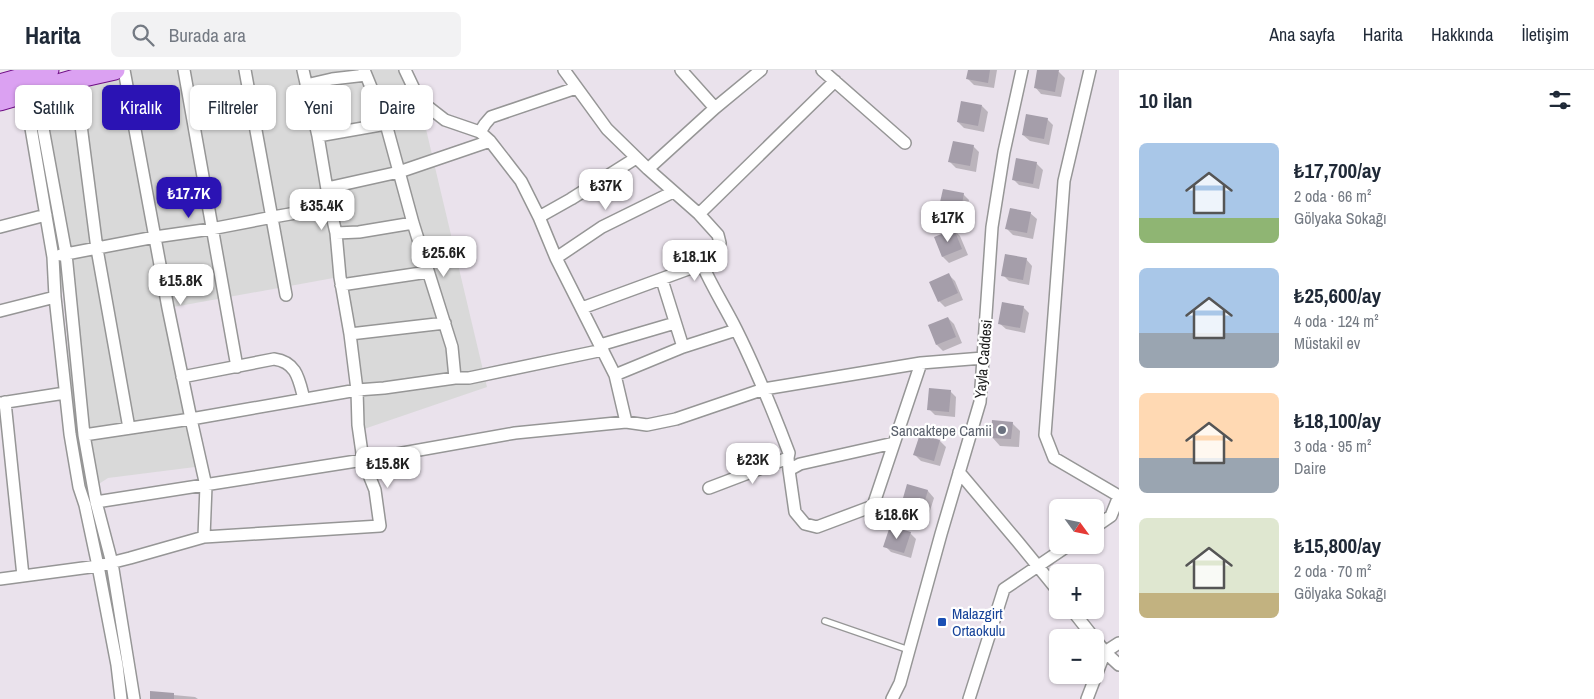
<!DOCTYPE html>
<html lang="tr">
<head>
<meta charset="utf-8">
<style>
  body { margin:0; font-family:"Archivo Narrow",sans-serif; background:#f2f2f3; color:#1f2937; height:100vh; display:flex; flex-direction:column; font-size:19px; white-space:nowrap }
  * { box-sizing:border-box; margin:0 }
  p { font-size:16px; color:#747a83 }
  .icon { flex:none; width:28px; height:28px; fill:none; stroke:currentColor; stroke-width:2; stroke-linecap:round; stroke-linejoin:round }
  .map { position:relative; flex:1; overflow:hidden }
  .details { display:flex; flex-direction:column; background:#fff; width:475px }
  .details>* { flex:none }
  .guide { position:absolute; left:15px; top:15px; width:475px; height:45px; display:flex; gap:10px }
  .needle { width:32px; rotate:123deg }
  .controls { position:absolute; left:1049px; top:429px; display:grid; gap:10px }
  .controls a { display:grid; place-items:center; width:55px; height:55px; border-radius:8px; background:#fff; box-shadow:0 1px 4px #0004; font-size:25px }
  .price { position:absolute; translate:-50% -42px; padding:0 11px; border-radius:10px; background:#fff; color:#222; font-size:16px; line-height:32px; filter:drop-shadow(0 1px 2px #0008) }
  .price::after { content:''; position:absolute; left:50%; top:30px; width:15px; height:11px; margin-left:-8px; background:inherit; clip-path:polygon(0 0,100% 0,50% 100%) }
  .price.on { background:#2b13b4; color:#fff }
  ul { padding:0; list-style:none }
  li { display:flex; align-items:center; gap:15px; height:125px; padding:0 20px }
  li span { display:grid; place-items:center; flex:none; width:140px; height:100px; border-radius:8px; color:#555 }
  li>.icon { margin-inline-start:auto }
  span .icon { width:60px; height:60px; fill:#fffc; stroke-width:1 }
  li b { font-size:21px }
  h2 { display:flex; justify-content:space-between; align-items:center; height:60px; padding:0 20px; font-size:21px }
  .tag { padding:0 18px; border-radius:8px; background:#fff; box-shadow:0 1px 4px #0004; font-size:18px; line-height:45px }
  .tag.on { background:#2b13b4; color:#fff }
  header { display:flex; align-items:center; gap:30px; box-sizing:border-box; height:70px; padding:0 25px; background:#fff; border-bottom:1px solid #e0e1e3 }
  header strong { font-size:24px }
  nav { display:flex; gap:28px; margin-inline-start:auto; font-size:18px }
  .search { width:350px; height:45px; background:#f2f2f3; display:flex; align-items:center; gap:12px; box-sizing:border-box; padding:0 18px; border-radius:8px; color:#747a83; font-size:19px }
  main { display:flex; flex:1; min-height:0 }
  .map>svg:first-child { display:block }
</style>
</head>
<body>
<header>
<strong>Harita</strong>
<div class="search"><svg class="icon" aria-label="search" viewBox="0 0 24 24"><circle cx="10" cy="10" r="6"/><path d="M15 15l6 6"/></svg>Burada ara</div>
<nav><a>Ana sayfa</a><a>Harita</a><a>Hakkında</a><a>İletişim</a></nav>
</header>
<main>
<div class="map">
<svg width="1119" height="629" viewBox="0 0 1119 629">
  <rect width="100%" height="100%" fill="#eae2ec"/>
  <!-- residential -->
  <path fill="#d9d9d9" d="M110,0h302l75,317 -123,42 -25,-152 -171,31 23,111 4,48 -87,11 -20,13 -16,-92 -8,-102 -11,-40 -26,-149 48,-28z"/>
  <!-- shadow -->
  <path fill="#0003" d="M969,0h28l-3,18 -20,-3 -6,-6z
    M1038,0l21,2 6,6 -4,19 -20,-3 -6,-7z
    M982,36l6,6 -4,20 -20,-4 -6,-6z
    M1047,49l6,6 -4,20 -19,-4 -7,-6z
    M973,76l6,6 -3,20 -20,-4 -6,-6z
    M1036,93l7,7 -4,19 -20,-4 -6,-6z
    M963,124l6,6 -3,20 -20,-4 -6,-6z
    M1030,143l7,6 -4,20 -20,-4 -6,-6z
    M954,160l6,6 8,19 -19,8 -6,-6 -8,-19z
    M1026,189l6,7 -3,19 -20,-4 -6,-6z
    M949,205l6,6 8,19 -18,7 -6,-6z
    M1023,237l6,6 -4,20 -19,-4 -7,-6z
    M948,248l6,6 8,19 -19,8 -6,-6 -8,-19z
    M950,321l6,6 -1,20 -20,-2 -6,-6z
    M1012,353l8,8 -1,16 -19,-1 -8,-9z
    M920,365l20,6 6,6 -6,19 -19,-5 -6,-6z
    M908,416l20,5 6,7 -6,19 -19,-6 -6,-6z
    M910,463l6,6 -5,19 -20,-6 -6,-6z
    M152,623l43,4 3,2h-47z"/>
  <!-- building -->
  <path fill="#a59eaa" d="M968,0h22l-2,13 -22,-4z
    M1037,0h22l-4,22 -21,-4z
    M961,31l21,4 -4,21 -21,-4z
    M1026,44l22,4 -4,21 -22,-4z
    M953,71l21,4 -4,21 -22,-4z
    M1016,88l21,4 -4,22 -21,-4z
    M943,119l21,4 -4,22 -22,-4z
    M1010,138l21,4 -4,21 -22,-4z
    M954,159l8,20 -20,8 -8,-20z
    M1005,184l22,4 -4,22 -22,-4z
    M949,203l9,20 -20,9 -9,-20z
    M1002,232l22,4 -4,22 -22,-4z
    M948,247l8,20 -20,8 -8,-20z
    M929,318l22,2 -2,22 -22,-2z
    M992,350l21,2 -2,17 -20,-1z
    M920,364l20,6 -6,21 -21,-6z
    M907,414l21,6 -6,21 -21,-6z
    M890,456l21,6 -7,21 -21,-6z
    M150,621l24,2v6h-24z"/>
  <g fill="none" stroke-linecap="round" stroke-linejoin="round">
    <defs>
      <path id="lane" d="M825,551l84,29"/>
      <path id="street" d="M184,0l53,297
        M245,0l41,225
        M405,0l10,21 12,15 18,14 35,12 10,9 31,40 18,36 17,41 59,117 11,47
        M564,0l43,59 41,40 51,45 19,21 2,8 -18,21c10,23 23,43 34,65 20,40 37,82 53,124l-1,5 1,12 6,42 10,12 12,3 56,-21 48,-143
        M681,0l34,38
        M822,0l83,73
        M1090,0l-26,111 -19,254 9,23 65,38 -8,20 -16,11
        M75,9l22,170 32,179
        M306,15l26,-6 34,-4
        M36,20l30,164 18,181 12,67 16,61 22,136
        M25,23l28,164 2,40 15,137 9,53 6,18 13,61 19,99 4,34
        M480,62l5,-8 6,-7 85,-29
        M318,66l68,-12
        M648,99l67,-61 46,-38
        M327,118l72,-16 91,-31
        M699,144l136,-133
        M539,147l32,-18 65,-41
        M0,157l46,-12
        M336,163l23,-1 54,-9
        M61,185l94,-18 56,-8 62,-12 57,-10
        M556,188l46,-31 71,-35
        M662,210l21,67
        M341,215l87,-13
        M582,238l120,-44
        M0,241l55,-14
        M350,264l95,-11
        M600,275l75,-22
        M615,305l68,-28 53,-17
        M182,307l92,-18c23,3 25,21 30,40
        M455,308h14l134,-28
        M5,332l18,174
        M0,333l65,-10
        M84,365l107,-16 -23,-111 -44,-238
        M789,400l11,-6 94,-21
        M959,402l59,70 40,49
        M709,418l79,-30
        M96,432l267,-42 152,-27 111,-11 21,3 29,-6 88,-30 157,-26 62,-5
        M204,467l176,-11 -5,-36 -12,-30 -5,-35 -1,-35 -7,-56 -10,-57 -4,-44 -6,-26 -12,-71 -15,-66
        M0,509l98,-13 32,-8 74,-21 2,-51 -15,-67 166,-29 27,-2 71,-10 -3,-31 -39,-124 -27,-99 -22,-54
        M1072,540l22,28
        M1095,569l10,13 14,13
        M892,629l8,-16 41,-149 39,-132 12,-175 12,-75 18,-82
        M969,629l35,-110 65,-44
        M1087,629l18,-47 14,-9"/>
      <path id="primary" d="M0,14l49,-14
        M0,31l75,-22 40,-9"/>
    </defs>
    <!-- lane casing -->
    <use href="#lane" stroke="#969696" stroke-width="8"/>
    <!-- street casing -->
    <use href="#street" stroke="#969696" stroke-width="14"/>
    <!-- primary casing -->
    <use href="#primary" stroke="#6f0e85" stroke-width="21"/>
    <!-- lane -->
    <use href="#lane" stroke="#fff" stroke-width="5.5"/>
    <!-- street -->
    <use href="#street" stroke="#fff" stroke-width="11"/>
    <!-- primary -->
    <use href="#primary" stroke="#dba1f2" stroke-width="19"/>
  </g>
  <!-- markers -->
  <circle fill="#6b7280" stroke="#fff" stroke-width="2" cx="1002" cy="360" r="5"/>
  <rect fill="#1a4fb4" stroke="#fff" stroke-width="2" x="937" y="547" width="10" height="10" rx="2.5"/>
  <g text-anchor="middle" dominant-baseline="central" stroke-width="4.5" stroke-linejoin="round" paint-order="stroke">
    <!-- street labels -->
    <g font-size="15" fill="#1c1c1c" stroke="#fff">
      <text transform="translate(983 289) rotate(-85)">Yayla Caddesi</text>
    </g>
    <!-- worship labels -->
    <g font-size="15" fill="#5b616d" stroke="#fff" text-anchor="end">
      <text x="992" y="360">Sancaktepe Camii</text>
    </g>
    <!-- transit labels -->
    <g font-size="15" fill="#164399" stroke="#fff" text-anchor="start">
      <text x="952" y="543">Malazgirt<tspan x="952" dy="17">Ortaokulu</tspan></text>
    </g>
  </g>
</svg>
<div class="controls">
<a><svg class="needle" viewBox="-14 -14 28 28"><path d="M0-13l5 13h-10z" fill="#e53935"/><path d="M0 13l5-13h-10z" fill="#747a83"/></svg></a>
<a>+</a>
<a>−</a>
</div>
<b class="price" style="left:606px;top:141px">₺37K</b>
<b class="price on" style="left:189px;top:149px">₺17.7K</b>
<b class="price" style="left:322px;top:161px">₺35.4K</b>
<b class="price" style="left:948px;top:173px">₺17K</b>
<b class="price" style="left:444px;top:208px">₺25.6K</b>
<b class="price" style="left:695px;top:212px">₺18.1K</b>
<b class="price" style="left:181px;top:236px">₺15.8K</b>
<b class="price" style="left:753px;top:415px">₺23K</b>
<b class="price" style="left:388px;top:419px">₺15.8K</b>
<b class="price" style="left:897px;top:470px">₺18.6K</b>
<div class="guide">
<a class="tag">Satılık</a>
<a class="tag on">Kiralık</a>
<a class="tag">Filtreler</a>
<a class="tag">Yeni</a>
<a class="tag">Daire</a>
</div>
</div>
<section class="details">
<h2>10 ilan<svg class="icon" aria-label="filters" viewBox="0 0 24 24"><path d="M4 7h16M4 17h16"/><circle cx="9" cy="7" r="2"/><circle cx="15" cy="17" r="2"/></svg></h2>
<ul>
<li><span style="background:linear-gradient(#a9c7e8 75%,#8fb573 0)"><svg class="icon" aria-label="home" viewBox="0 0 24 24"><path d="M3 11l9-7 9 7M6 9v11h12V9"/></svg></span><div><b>₺17,700/ay</b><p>2 oda · 66 m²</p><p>Gölyaka Sokağı</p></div></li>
<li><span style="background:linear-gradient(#a9c7e8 65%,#9aa5b1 0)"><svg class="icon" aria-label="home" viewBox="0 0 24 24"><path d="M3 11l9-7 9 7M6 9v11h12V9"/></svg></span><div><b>₺25,600/ay</b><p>4 oda · 124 m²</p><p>Müstakil ev</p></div></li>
<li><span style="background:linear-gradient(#ffd9b3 65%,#9aa5b1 0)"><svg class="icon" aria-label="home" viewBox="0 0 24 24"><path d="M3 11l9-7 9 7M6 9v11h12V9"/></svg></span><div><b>₺18,100/ay</b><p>3 oda · 95 m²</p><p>Daire</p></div></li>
<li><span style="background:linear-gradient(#dfe7d0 75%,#c2b280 0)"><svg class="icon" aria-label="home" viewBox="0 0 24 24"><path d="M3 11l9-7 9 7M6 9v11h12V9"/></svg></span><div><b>₺15,800/ay</b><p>2 oda · 70 m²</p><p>Gölyaka Sokağı</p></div></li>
</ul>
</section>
</main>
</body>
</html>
